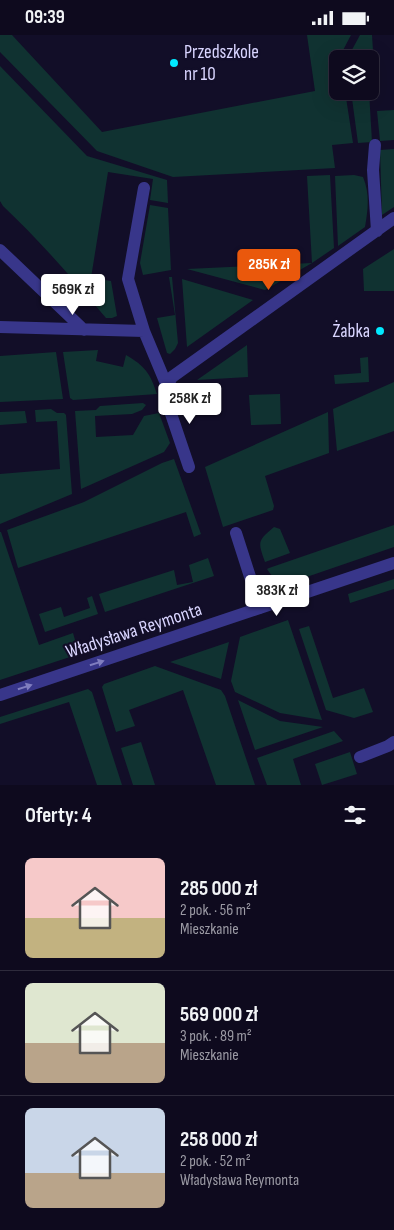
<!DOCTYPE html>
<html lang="pl">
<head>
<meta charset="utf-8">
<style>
  body { margin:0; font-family:"Sofia Sans Condensed",sans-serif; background:#171327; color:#f1f3f6; height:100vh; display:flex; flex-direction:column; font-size:19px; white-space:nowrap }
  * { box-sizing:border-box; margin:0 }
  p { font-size:16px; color:#9b9aa4 }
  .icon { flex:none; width:28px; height:28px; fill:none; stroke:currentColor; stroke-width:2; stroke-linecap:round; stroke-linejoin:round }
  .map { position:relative; height:750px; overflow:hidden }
  .drawer { display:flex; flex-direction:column; background:#0e0a1e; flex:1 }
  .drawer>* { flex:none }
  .tools { position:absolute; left:329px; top:15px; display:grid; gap:10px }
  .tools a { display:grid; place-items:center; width:50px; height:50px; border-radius:8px; background:#0e0a1e; box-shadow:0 5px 20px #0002,0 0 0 1px #2e2b3c; font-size:25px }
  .price { position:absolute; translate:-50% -42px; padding:0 11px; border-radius:5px; background:#fff; color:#222; font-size:16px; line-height:32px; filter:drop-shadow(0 1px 2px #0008) }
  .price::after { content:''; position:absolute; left:50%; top:30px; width:15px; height:11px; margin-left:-8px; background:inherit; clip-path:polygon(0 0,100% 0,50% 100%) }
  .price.on { background:#ea580c; color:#fff }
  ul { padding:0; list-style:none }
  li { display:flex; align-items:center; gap:15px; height:125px; padding:0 25px }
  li+li { border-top:1px solid #2e2b3c }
  li span { display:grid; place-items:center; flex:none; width:140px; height:100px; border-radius:8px; color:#555 }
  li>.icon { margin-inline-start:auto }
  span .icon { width:60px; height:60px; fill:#fffc; stroke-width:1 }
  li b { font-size:21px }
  h2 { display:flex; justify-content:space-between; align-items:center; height:60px; padding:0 25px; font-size:21px }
  .status { display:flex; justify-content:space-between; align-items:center; height:35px; padding:0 25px; background:#0e0a1e; direction:ltr }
  .status svg { height:14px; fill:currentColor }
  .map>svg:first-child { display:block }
</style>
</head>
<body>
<div class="status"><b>09:39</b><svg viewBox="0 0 49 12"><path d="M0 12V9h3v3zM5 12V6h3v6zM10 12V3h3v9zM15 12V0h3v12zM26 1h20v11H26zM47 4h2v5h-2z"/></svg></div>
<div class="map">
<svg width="394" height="750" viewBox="0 0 394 750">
  <rect width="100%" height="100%" fill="#120e28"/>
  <!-- green -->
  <path fill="#103231" d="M0,0h12l90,97 213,-41 -8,-56h44l-11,21v3h-2v32h7l8,52 -21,2 3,23 -162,9 -76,-26 -97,-99z
    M360,0h12l2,31h-4v-7h-23z
    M0,31l87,90 80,24 1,23 -18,-3 3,-21 -45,-7 -17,106 20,3 6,35 -5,2h-6c-33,-39 -66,-77 -103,-112l-3,-5z
    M351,56h18l3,51 -14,1z
    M394,75v30l-14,1 -3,-30z
    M394,114v58l-12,8 -2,-65z
    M330,140l4,73 -22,15 -47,27 -78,-21 125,-6 -5,-87z
    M354,140l9,2c7,17 5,32 2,50l-27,19 -3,-70z
    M150,170l18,3 3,62 -28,5 -3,-12z
    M394,214v42h-30l-1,-22z
    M169,242h3l6,66 -3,6 -5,5 -3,-1 -10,-35 18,-3z
    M182,244l71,21 -66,47z
    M247,310l1,32 -51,3z
    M98,315l-2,11 27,6 3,-12c19,11 24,18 31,39l-84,6 -3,-2 -7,-46z
    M56,317l7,47 -63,3v-46z
    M368,322l1,25 -34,2 -1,-9 27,-2 -1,-15z
    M394,347v49l-57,20 -4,-42z
    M280,359l1,30 -30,1 -2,-30z
    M143,368l3,2 -4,5 -10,4 -37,2 1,21 37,-2 11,-19 15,-3 11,30 -6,9 -83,37 -6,-78 21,-1 4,-4z
    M51,374l6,4h7l2,2 6,79 -72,30v-50l60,-5 -3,-48 -21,1 -1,-12z
    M25,376l2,12 -27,2v-13z
    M328,377l1,41 -64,23 9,30 -1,4 -50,17 -18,-60z
    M174,424l27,75 -7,3 -8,-25 -168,56 -11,-38 77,-28 78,-39z
    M394,490v22l-102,35c-12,0 -18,-2 -25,-13l2,-1z
    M274,492l6,2 10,24 -25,9c-7,-20 -8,-21 9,-35z
    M0,497h1l38,113 34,-12 6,21 -79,26z
    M208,523l6,18 -109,36 -6,-18 75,-24 3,15 16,-3 -4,-17z
    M394,544v10l-44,14 -2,-9z
    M92,561l6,18 -53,18 -6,-18 22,-7 3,10 26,-9 -3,-10z
    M288,585l34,100 -42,-7 -45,-21 -4,-11 9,-44z
    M309,591l24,72 31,-10 9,24 -19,6 -28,-8 -27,-81z
    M229,607l-8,37 -51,-17z
    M155,631l66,24 4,6 30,89h-39l-33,-95 -54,20 6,16 -19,6 -14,-45 2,-3z
    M88,654l4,3 30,93h-25l-28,-83 -69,22v-7z
    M238,665l42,21 43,6 -68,23z
    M334,696l9,10 -50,18 8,26h-34l-10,-27z
    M141,707l14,43h-22l-12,-37z
    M350,717l7,22 -35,11 -7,-21z"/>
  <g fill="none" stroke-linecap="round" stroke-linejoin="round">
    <!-- minor -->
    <path stroke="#38368a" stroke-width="12" d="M375,110l-2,25 4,61
      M144,153l-16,91 16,52 23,55
      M0,215l84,80
      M0,292l144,4
      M189,432l-23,-68 1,-13 5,-9 222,-159
      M236,498l24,75
      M0,660l394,-132
      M360,722l28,-11 6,-4"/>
  </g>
  <!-- one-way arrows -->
  <defs><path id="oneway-solid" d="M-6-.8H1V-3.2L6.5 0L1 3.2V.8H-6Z" transform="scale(1.25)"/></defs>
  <g fill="#807ebf">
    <use href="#oneway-solid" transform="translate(97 628) rotate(-18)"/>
    <use href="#oneway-solid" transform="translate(25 652) rotate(-18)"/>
  </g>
  <!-- markers -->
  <g fill="#01e9ff" stroke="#120e28" stroke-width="2">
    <circle cx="174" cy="28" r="5"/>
    <circle cx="380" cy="296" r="5"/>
  </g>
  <g text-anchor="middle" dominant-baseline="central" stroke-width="4.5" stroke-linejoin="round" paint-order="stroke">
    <!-- poi labels -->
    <g font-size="19" fill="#d9d5ff" stroke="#120e28" text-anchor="start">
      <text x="184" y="17">Przedszkole<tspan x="184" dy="22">nr 10</tspan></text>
      <text x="370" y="296" text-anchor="end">Żabka</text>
    </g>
    <!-- street labels -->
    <g font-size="19" fill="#d9d5ff" stroke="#120e28">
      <text transform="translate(134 596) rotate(-18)">Władysława Reymonta</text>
    </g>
  </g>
</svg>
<div class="tools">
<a><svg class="icon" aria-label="layers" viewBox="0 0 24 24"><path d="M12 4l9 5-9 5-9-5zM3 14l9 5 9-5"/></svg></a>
</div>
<b class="price on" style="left:269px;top:256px">285K zł</b>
<b class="price" style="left:73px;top:281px">569K zł</b>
<b class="price" style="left:190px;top:390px">258K zł</b>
<b class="price" style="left:277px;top:582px">383K zł</b>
</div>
<section class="drawer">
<h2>Oferty: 4<svg class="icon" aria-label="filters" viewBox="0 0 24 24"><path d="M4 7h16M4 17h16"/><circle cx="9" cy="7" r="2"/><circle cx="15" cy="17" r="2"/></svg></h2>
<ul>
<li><span style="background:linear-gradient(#f6c9c9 60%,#c2b280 0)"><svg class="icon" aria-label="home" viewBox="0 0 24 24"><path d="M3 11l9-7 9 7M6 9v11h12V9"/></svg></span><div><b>285 000 zł</b><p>2 pok. · 56 m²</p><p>Mieszkanie</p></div></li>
<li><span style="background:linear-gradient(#dfe7d0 60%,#b9a48a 0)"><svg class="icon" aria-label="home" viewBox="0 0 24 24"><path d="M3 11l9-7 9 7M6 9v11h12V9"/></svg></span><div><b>569 000 zł</b><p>3 pok. · 89 m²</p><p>Mieszkanie</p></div></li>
<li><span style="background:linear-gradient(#c9d6e8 65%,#b9a48a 0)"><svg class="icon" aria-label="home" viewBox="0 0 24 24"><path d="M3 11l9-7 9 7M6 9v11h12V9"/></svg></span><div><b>258 000 zł</b><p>2 pok. · 52 m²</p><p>Władysława Reymonta</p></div></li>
</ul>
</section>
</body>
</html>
